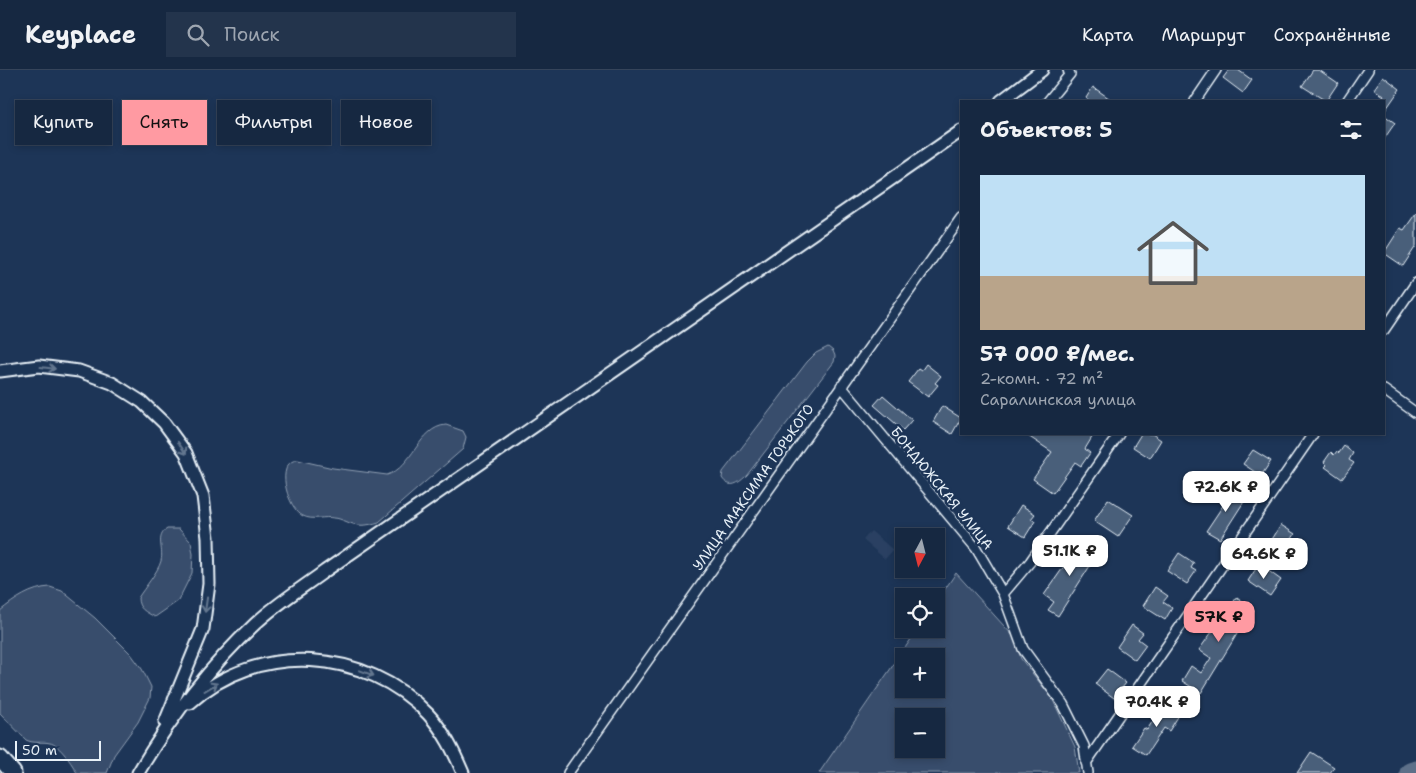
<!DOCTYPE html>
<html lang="ru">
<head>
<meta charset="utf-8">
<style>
  body { margin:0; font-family:"Shantell Sans",sans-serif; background:#23344c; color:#f1f3f6; height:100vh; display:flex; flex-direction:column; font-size:19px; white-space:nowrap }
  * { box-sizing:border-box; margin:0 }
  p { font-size:16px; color:#9ea6b1 }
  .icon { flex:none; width:28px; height:28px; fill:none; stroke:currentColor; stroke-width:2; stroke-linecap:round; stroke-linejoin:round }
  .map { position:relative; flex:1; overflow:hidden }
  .side { position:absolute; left:960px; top:30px; width:425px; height:335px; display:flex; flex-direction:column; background:#162841; border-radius:0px; box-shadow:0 2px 8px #0003,0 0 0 1px #35445a }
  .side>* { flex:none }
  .hud { position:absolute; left:15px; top:30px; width:475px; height:45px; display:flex; gap:10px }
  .needle { width:32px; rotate:187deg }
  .fabs { position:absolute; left:895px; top:458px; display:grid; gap:10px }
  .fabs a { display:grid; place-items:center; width:50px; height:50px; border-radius:0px; background:#162841; box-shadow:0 2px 8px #0003,0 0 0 1px #35445a; font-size:25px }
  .scale { position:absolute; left:15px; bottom:12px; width:86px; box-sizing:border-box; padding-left:5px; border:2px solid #e8f1f8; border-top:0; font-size:14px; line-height:18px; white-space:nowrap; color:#e8f1f8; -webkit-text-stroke:4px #1d3557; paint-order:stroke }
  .price { position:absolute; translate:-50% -42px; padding:0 11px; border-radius:10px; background:#fff; color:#222; font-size:16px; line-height:32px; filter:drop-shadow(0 1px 2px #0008) }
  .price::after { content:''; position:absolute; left:50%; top:30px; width:15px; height:11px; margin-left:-8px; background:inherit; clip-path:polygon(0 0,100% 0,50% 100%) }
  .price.active { background:#ff9aa2; color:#111 }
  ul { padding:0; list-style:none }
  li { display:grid; align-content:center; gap:10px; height:265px; padding:0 20px }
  li span { display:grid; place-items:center; height:155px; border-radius:0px; color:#555 }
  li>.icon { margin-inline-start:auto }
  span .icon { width:90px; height:90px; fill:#fffc; stroke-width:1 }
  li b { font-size:21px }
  h2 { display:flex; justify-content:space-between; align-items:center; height:60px; padding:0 20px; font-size:21px }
  .tag { padding:0 18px; border-radius:0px; background:#162841; box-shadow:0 2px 8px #0003,0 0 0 1px #35445a; font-size:18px; line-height:45px }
  .tag.active { background:#ff9aa2; color:#111 }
  header { display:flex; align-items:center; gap:30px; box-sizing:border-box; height:70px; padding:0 25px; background:#162841; border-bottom:1px solid #35445a }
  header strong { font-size:24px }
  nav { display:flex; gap:28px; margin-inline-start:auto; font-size:18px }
  .search { width:350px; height:45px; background:#23344c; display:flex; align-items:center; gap:12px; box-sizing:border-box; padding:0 18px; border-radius:0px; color:#9ea6b1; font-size:19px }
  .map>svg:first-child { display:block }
</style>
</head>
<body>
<header>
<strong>Keyplace</strong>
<div class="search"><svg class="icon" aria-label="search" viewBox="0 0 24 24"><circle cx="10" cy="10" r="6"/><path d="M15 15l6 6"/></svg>Поиск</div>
<nav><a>Карта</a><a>Маршрут</a><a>Сохранённые</a></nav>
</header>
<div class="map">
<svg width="1416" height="703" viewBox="0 0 1416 703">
  <rect width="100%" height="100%" fill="#1d3557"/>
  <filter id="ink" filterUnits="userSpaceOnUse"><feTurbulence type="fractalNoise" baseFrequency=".02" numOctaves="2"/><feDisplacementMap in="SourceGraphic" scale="10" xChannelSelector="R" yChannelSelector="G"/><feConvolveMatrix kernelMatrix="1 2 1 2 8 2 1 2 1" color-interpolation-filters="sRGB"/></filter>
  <g filter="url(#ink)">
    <!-- built -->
    <path fill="#2a4162" d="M871,461l22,19 -8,9 -22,-19z"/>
    <!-- green -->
    <path fill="#374d6c" stroke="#909fb2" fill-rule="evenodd" d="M828,277l5,4 2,5 -1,6 -87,113c-8,8 -17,15 -25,3l1,-6 84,-110 9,-9z
      M446,355l17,6 3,6 -3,12 -84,73c-13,4 -21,5 -34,-1 -3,-1 -7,-3 -11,-3 -10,-2 -21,3 -31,-2 -16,-8 -29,-55 -5,-56l35,8 54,7c25,-7 32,-48 59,-50z
      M167,459h12l12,13 2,12 -1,19 -14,28 -23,16c-9,-5 -17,-8 -17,-19 6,-10 20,-26 23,-37 3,-13 -6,-24 6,-32z
      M956,503l58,64 7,22 31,39 23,49 4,26h-260l99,-144h18v-27zM936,586v33h-32v-33zM936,646v33h-32v-33z
      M50,517l12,4 33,27 36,36 11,15 9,18 -1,11 -12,24 -24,33 -7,18h-30c-4,-8 -18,-29 -27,-30 -8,-2 -16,1 -24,-3l-26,-27v-102c15,-12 31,-23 50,-24z"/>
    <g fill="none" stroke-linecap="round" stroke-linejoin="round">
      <!-- river -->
      <path stroke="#5d7089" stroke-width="21" d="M1410,703l6,-2"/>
    </g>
    <!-- building -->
    <path fill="#495e7a" stroke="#e8f1f8" d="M1229,0h9l14,10 -9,13 -20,-15z
      M1313,0h6l19,13 -12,18 -24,-15z
      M1383,6l17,13 -16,23v-16l-10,-7z
      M1093,17l20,14h-23l-4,-3z
      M1384,45l11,8 -11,16z
      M1416,143v33l-13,20 -19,-13 16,-25 4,2z
      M926,294l15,12 -6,7 3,2 -10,12 -20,-15 10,-13 3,2z
      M883,325l29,25 -9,10 -29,-25z
      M942,336l19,12 -9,16 -19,-12z
      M1025,364h69l-9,15 5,4 -9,13 -6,-4 -22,31 -20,-14 19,-27z
      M1141,364h11l9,6 -11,18 -17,-11z
      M1344,376l9,7 -4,7 5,3 -12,16 -17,-12 2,-2 -3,-3 7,-10 3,3 3,-4 2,2z
      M1253,380l18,11 -10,15 -18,-12z
      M1227,418l18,12 -25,39 -14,-8 18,-27 -6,-4z
      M1108,429l25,16 -15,22 -24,-16z
      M1021,435l14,9 -4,5 4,2 -10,16 -17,-11z
      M1281,455l14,9 -10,16 -14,-9z
      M1078,470l16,10 -4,5 5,3 -37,58 -10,-6 6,-8 -10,-7 23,-33 -3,-1z
      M1179,483l15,10 -3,5 5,3 -9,13 -20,-13z
      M1259,494l22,16 -11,16 -22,-15z
      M1155,517l13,9 -5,6 9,6 -7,12 -22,-14z
      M1237,527l17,13 -17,24 -36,59 -19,-12 9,-15 10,7 10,-15 -12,-8z
      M1132,555l11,8 -5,6 8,6 -11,15 -18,-13z
      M1107,599l19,14 -12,15 -19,-14z
      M1165,632l16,10 -12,19 -5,-3 -18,27 -14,-9 12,-18 3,2z
      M1311,682l23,15 -4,6h-33z"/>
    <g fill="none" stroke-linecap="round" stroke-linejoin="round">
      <defs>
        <path id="minor" d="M1048,31l22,-27 -2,-4
          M1195,31l21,-31
          M1347,31l21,-31
          M1384,260l32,-47
          M841,316l135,162 27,46 20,55 40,55 21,42 4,27
          M1384,320l32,23
          M1003,524l27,-32 89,-128
          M1086,693l227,-329
          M568,703l393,-555"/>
        <path id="tertiary" d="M1001,31l41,-31
          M0,301l39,-5 40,5 33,12 30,19 22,21 22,30 17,43 5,42 1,46 -6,45 -38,93
          M190,633c67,-62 176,-55 238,11 16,17 26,38 35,59
          M138,703c33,-56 70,-105 117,-149 21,-20 47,-36 70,-53l636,-440"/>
        <path id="primary" d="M0,688l13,15"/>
      </defs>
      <!-- minor casing -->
      <use href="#minor" stroke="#e8f1f8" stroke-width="12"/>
      <!-- tertiary casing -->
      <use href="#tertiary" stroke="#e8f1f8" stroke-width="15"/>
      <!-- primary casing -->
      <use href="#primary" stroke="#e8f1f8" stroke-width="19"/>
      <!-- minor -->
      <use href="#minor" stroke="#1d3557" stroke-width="9"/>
      <!-- tertiary -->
      <use href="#tertiary" stroke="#1d3557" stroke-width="11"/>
      <!-- primary -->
      <use href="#primary" stroke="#1d3557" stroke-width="15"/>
    </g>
    <!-- one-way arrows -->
    <defs><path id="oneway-shaft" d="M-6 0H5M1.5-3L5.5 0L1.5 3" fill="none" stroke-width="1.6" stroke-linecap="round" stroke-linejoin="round" transform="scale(1.25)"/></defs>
    <g stroke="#64778f">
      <use href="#oneway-shaft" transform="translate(48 298) rotate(7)"/>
      <use href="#oneway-shaft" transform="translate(182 378) rotate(56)"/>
      <use href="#oneway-shaft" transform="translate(206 535) rotate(98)"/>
      <use href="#oneway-shaft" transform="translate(367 603) rotate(21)"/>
      <use href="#oneway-shaft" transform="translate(211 617) rotate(-31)"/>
    </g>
  </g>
  <g text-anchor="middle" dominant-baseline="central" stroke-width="5" stroke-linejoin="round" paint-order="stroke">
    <!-- street labels -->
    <g font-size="14" fill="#e8f1f8" stroke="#1d3557">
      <text transform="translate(753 417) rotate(-55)">УЛИЦА МАКСИМА ГОРЬКОГО</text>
      <text transform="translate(942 418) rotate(51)">БОНДЮЖСКАЯ УЛИЦА</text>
    </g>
  </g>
</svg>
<div class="fabs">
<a><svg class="needle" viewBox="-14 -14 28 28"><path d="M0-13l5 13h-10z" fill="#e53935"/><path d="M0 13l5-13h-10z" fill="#9ea6b1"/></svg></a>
<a><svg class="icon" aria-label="locate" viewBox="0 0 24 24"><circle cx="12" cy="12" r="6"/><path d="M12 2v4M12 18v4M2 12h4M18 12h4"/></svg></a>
<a>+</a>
<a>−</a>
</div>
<div class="scale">50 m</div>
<b class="price" style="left:1226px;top:443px">72.6K ₽</b>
<b class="price" style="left:1070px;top:507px">51.1K ₽</b>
<b class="price" style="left:1264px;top:510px">64.6K ₽</b>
<b class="price active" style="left:1219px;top:573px">57K ₽</b>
<b class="price" style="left:1157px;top:658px">70.4K ₽</b>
<div class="hud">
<a class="tag">Купить</a>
<a class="tag active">Снять</a>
<a class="tag">Фильтры</a>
<a class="tag">Новое</a>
</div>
<section class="side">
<h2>Объектов: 5<svg class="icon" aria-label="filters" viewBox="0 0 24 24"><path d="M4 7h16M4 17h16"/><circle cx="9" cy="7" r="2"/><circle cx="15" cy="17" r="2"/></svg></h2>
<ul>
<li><span style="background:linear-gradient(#bfe0f5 65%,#b9a48a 0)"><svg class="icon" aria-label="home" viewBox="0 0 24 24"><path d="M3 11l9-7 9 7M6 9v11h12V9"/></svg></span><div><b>57 000 ₽/мес.</b><p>2-комн. · 72 m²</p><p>Саралинская улица</p></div></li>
</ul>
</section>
</div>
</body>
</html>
